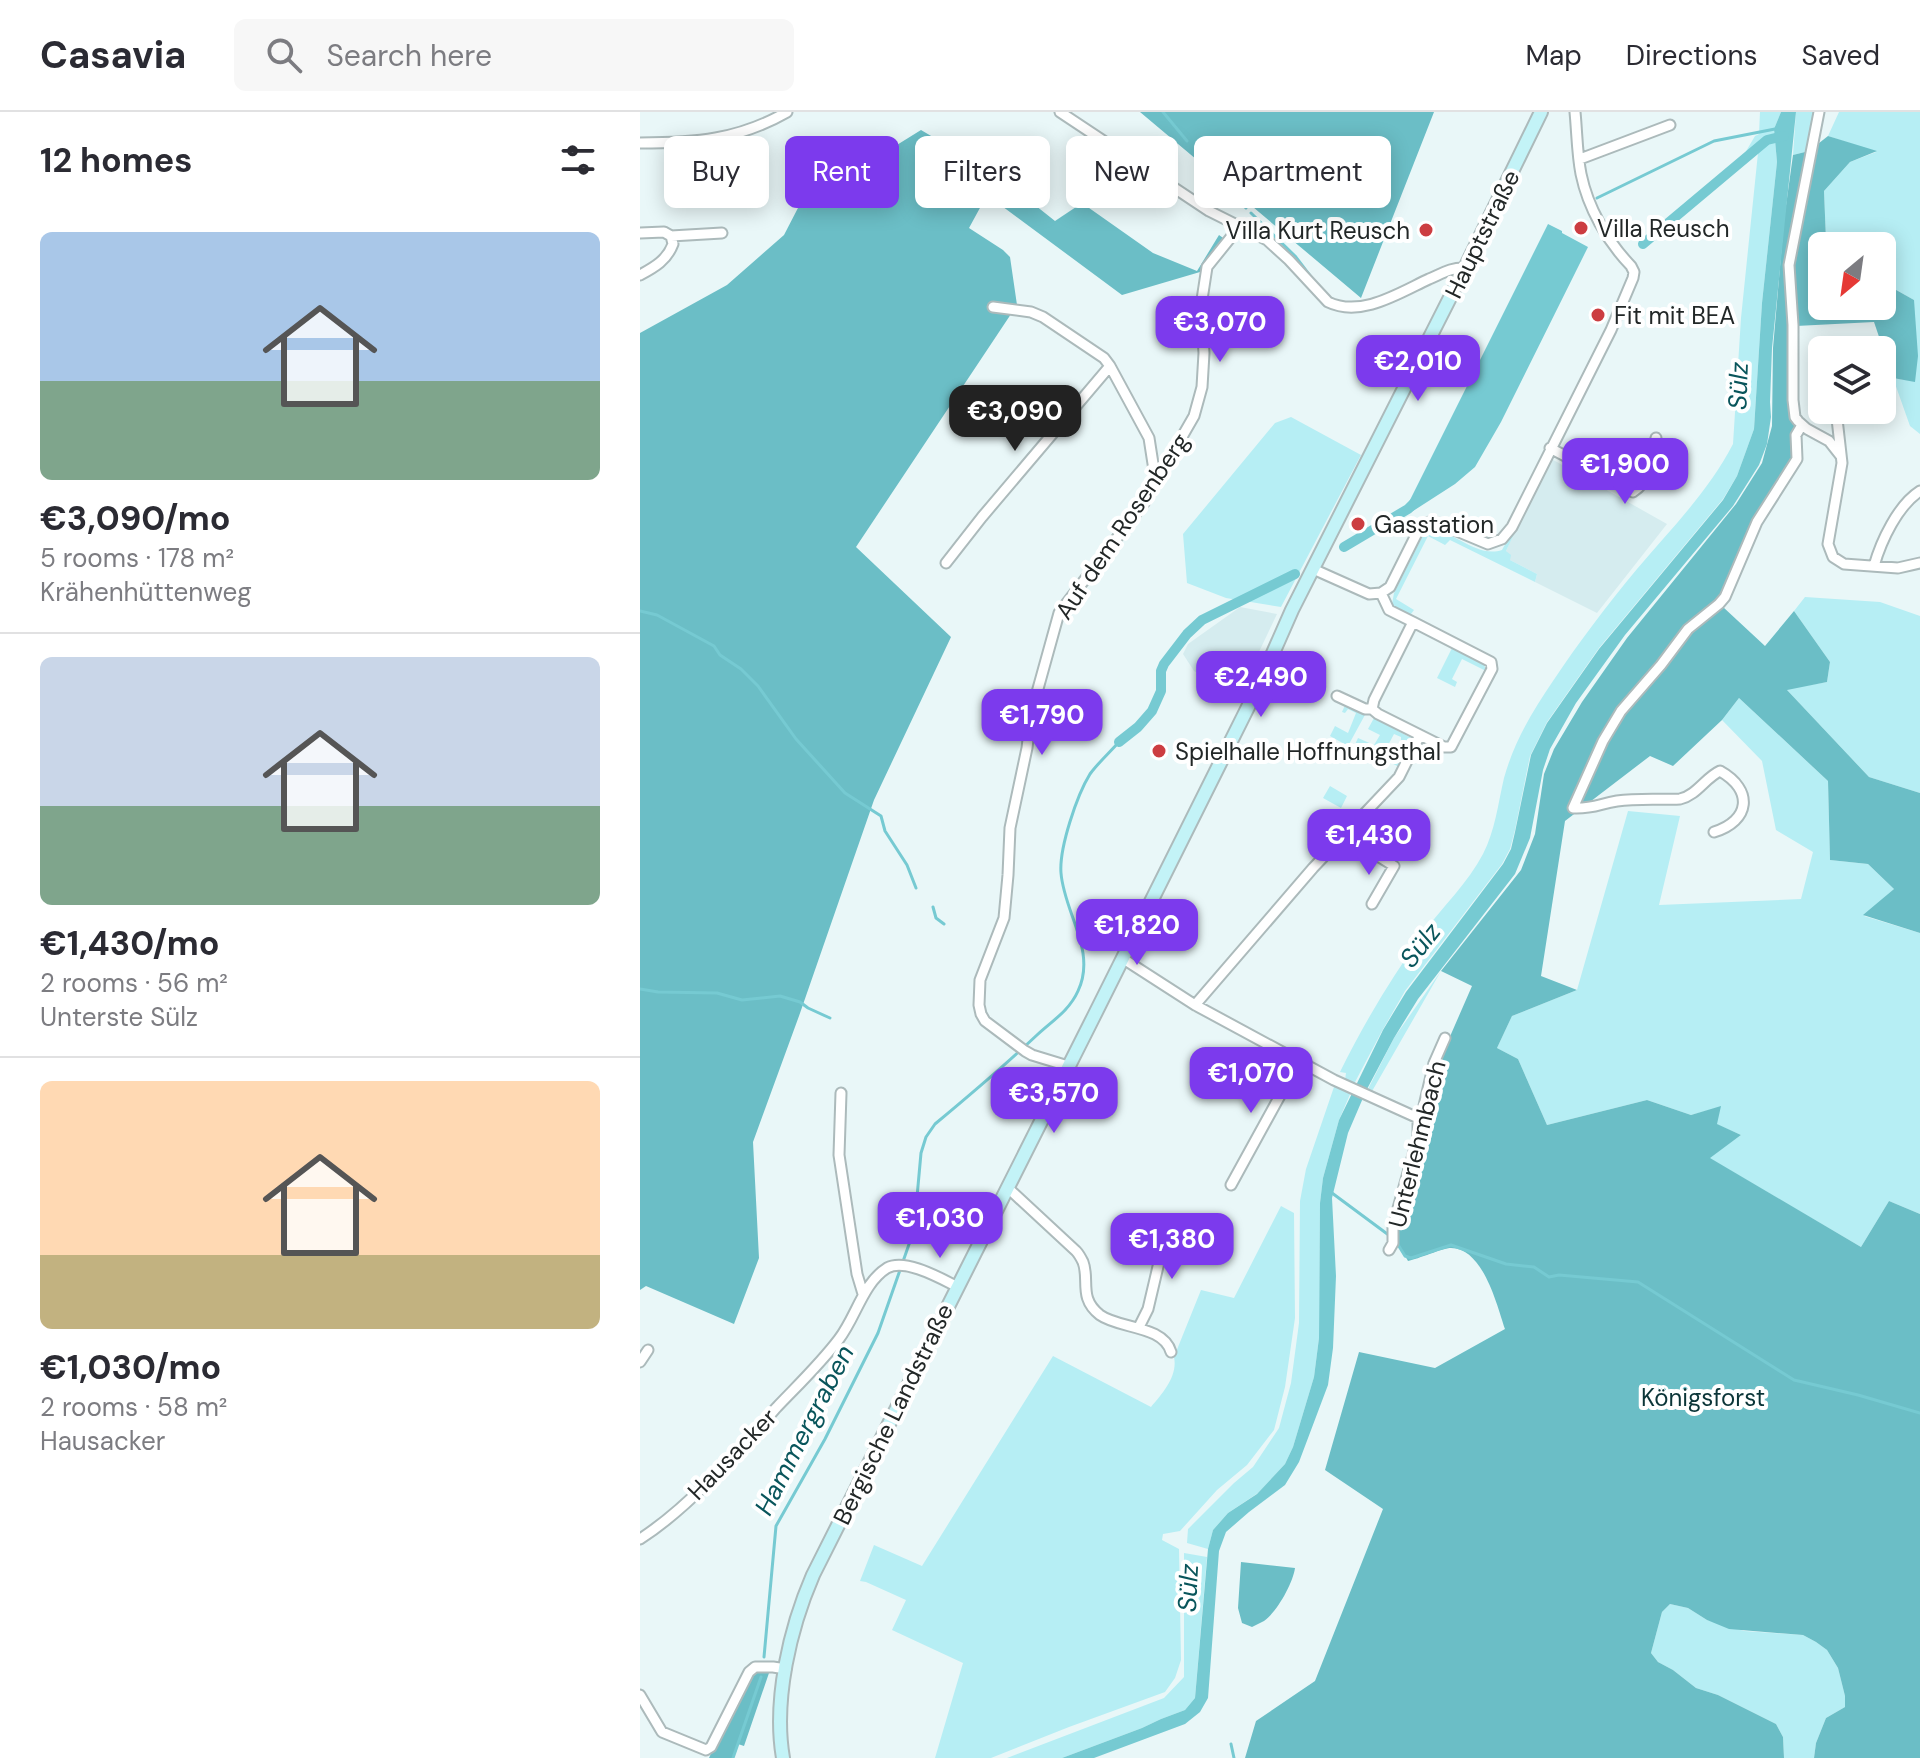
<!DOCTYPE html>
<html lang="en">
<head>
<meta charset="utf-8">
<style>
  body { margin:0; font-family:"DM Sans",sans-serif; background:#f7f7f7; color:#2b2b33; height:100vh; display:flex; flex-direction:column; font-size:30px; white-space:nowrap }
  * { box-sizing:border-box; margin:0 }
  p { font-size:26px; color:#7c7c81 }
  .icon { flex:none; width:44px; height:44px; fill:none; stroke:currentColor; stroke-width:2; stroke-linecap:round; stroke-linejoin:round }
  .map { position:relative; flex:1; overflow:hidden }
  .panel { display:flex; flex-direction:column; background:#fff; width:640px }
  .panel>* { flex:none }
  .banner { position:absolute; left:24px; top:24px; width:760px; height:72px; display:flex; gap:16px }
  .needle { width:52px; rotate:209deg }
  .buttons { position:absolute; left:1168px; top:120px; display:grid; gap:16px }
  .buttons a { display:grid; place-items:center; width:88px; height:88px; border-radius:12px; background:#fff; box-shadow:0 4px 20px #0003; font-size:40px }
  .price { position:absolute; translate:-50% -68px; padding:0 18px; border-radius:16px; background:#7c3aed; color:#fff; font-size:26px; line-height:52px; filter:drop-shadow(0 2px 4px #0008) }
  .price::after { content:''; position:absolute; left:50%; top:48px; width:24px; height:18px; margin-left:-12px; background:inherit; clip-path:polygon(0 0,100% 0,50% 100%) }
  .price.on { background:#222; color:#fff }
  ul { padding:0; list-style:none }
  li { display:grid; align-content:center; gap:16px; height:424px; padding:0 40px }
  li+li { border-top:2px solid #e1e1e2 }
  li span { display:grid; place-items:center; height:248px; border-radius:12px; color:#555 }
  li>.icon { margin-inline-start:auto }
  span .icon { width:144px; height:144px; fill:#fffc; stroke-width:1 }
  li b { font-size:34px }
  h2 { display:flex; justify-content:space-between; align-items:center; height:96px; padding:0 40px; font-size:34px }
  .chip { padding:0 28px; border-radius:12px; background:#fff; box-shadow:0 4px 20px #0003; font-size:28px; line-height:72px }
  .chip.on { background:#7c3aed; color:#fff }
  header { display:flex; align-items:center; gap:48px; box-sizing:border-box; height:112px; padding:0 40px; background:#fff; border-bottom:2px solid #e1e1e2 }
  header strong { font-size:38px }
  nav { display:flex; gap:44px; margin-inline-start:auto; font-size:28px }
  .search { width:560px; height:72px; background:#f7f7f7; display:flex; align-items:center; gap:20px; box-sizing:border-box; padding:0 28px; border-radius:12px; color:#7c7c81; font-size:30px }
  main { display:flex; flex:1; min-height:0 }
  .map>svg:first-child { display:block }
</style>
</head>
<body>
<header>
<strong>Casavia</strong>
<div class="search"><svg class="icon" aria-label="search" viewBox="0 0 24 24"><circle cx="10" cy="10" r="6"/><path d="M15 15l6 6"/></svg>Search here</div>
<nav><a>Map</a><a>Directions</a><a>Saved</a></nav>
</header>
<main>
<section class="panel">
<h2>12 homes<svg class="icon" aria-label="filters" viewBox="0 0 24 24"><path d="M4 7h16M4 17h16"/><circle cx="9" cy="7" r="2"/><circle cx="15" cy="17" r="2"/></svg></h2>
<ul>
<li><span style="background:linear-gradient(#a9c7e8 60%,#7fa58c 0)"><svg class="icon" aria-label="home" viewBox="0 0 24 24"><path d="M3 11l9-7 9 7M6 9v11h12V9"/></svg></span><div><b>€3,090/mo</b><p>5 rooms · 178 m²</p><p>Krähenhüttenweg</p></div></li>
<li><span style="background:linear-gradient(#c9d6e8 60%,#7fa58c 0)"><svg class="icon" aria-label="home" viewBox="0 0 24 24"><path d="M3 11l9-7 9 7M6 9v11h12V9"/></svg></span><div><b>€1,430/mo</b><p>2 rooms · 56 m²</p><p>Unterste Sülz</p></div></li>
<li><span style="background:linear-gradient(#ffd9b3 70%,#c2b280 0)"><svg class="icon" aria-label="home" viewBox="0 0 24 24"><path d="M3 11l9-7 9 7M6 9v11h12V9"/></svg></span><div><b>€1,030/mo</b><p>2 rooms · 58 m²</p><p>Hausacker</p></div></li>
</ul>
</section>
<div class="map">
<svg width="1280" height="1646" viewBox="0 0 1280 1646">
  <rect width="100%" height="100%" fill="#e9f7f8"/>
  <!-- built -->
  <path fill="#d5ecef" d="M908,345l119,67 -70,89 -62,-31 2,-8 -27,-14 -4,-9z
    M600,495l37,7 -38,80 -45,-23 -11,-17 5,-10z"/>
  <!-- green -->
  <path fill="#b6eef4" fill-rule="evenodd" d="M1120,0h21l-7,17 3,33 -15,141 -8,126 -17,47 -14,23 -124,149 -52,74 -17,34 -15,74 -5,19 -8,15 -97,127 -23,40 -28,53 -9,-4 1,-7 -6,-1c24,-49 52,-95 84,-140 19,-26 44,-49 59,-78 12,-23 15,-50 21,-76 10,-36 28,-66 49,-97 26,-39 54,-76 84,-112 34,-40 71,-77 96,-125l8,-126 17,-165 -7,6 -6,-6 10,-17 4,-2z
    M1156,0h20l-7,39 -16,4z
    M1199,0h81v322l-10,-8 -17,-48 21,3v-81l-32,-18v-36h-49l-7,-6 -2,-49 26,-29 26,-10 -48,-16z
    M651,305l70,38 -80,152 -55,-9 -39,-15 -4,-49 92,-111z
    M897,373l-31,66 5,4 -1,5 27,14 -2,8 -85,-42 -5,5 -17,-9 -32,63 18,11 -3,4c-8,0 -14,-4 -19,-10l2,-11 31,-62 5,-3c25,4 47,30 72,22z
    M1165,485l75,5 40,14v177l-51,-16 -83,-88 41,-7 3,-20 -36,-51z
    M812,536l32,16 2,7 -24,-12 -10,20 5,3 -2,5 -18,-9z
    M1099,586l89,83 2,79 38,4 26,25 -30,27 56,17v281l-31,-13 -28,46 -152,-89 32,-23 -25,-11 4,-17 -29,8 -44,-15 -100,25 -29,-66 -21,-11 15,-32 65,-26 51,-179 52,5 -21,89 142,-6 12,-47 -37,-22 -14,-69 -40,-41z
    M706,591l20,10 -18,33 -18,-10 5,-10 13,7 8,-20 -8,-4 -3,4 -3,-1z
    M734,606l39,21 -12,29 -23,-12 -3,3 -3,-2 -3,4 -17,-10 6,-13 16,7 6,-10 -12,-6zM754,622l7,3v3l4,2 -8,15 -12,-6z
    M690,674l17,10 -6,12 -18,-10z
    M801,859l-70,122 -4,-2 27,-53z
    M695,972l16,8 -12,28 -16,58 -3,25 -1,135 -5,39 -21,70 -8,17 -27,29 -30,20 -15,17 -5,19 -21,-6 1,-14 46,-46 19,-16 26,-39 12,-45 8,-60 1,-122 6,-32z
    M641,1094l13,7 1,105 -10,69 -11,43 -27,35 -30,25 -37,41 -17,3 -1,6 17,9 2,111 -6,18 -10,14 -96,35 -78,31h-56l28,-95 -71,-33 14,-30 -40,-18 -6,-1 14,-36 48,21 131,-210 98,51c12,-14 27,-31 23,-50l27,-67 33,8z
    M544,1441l23,4 -12,141 -10,12 -24,9 -19,9 -80,30h-55l157,-60 20,-21z
    M1030,1492l18,4 19,12 37,11 59,4 13,7 11,8 11,18 7,28v11l-19,11 -10,25 -2,15h-30l-1,-21 -7,-13 -58,-29 -22,-7 -23,-18 -15,-8 -7,-9 11,-41z"/>
  <!-- forest -->
  <path fill="#6bbec6" d="M500,0h294l-73,186z
    M281,18l76,45 58,46 27,-18 71,50 44,18 22,-36 7,5 -26,32 -78,23 -135,-100 -18,33 34,22 7,7 7,48 -161,242 95,90 -77,163 -75,216 -46,126 6,116 -25,66 -88,-38 -6,4v-957l87,-48 57,-50 30,-58 41,-6z
    M1188,24l49,15 -27,11 -26,29 2,49 7,6h-11v60h60v-24l32,18 4,56 -3,26 -22,-4 -19,-56 -78,4 5,135 -42,68 -36,78 42,39 29,-35 36,51 -3,20 -40,8 82,87 51,16v140l-57,-18 31,-26 -26,-25 -38,-4 -2,-79 -89,-83 -17,22 -49,46 -23,-10 -85,65 -24,155 36,14 -65,26 -15,32 21,11 29,66 100,-25 44,15 30,-9 -4,18 24,11 -31,23 151,89 28,-46 31,13v544h-106l2,-15 10,-25 19,-11v-11l-7,-28 -11,-18 -11,-8 -13,-7 -74,-6 -22,-9 -19,-12 -18,-4 -8,8 -11,41 7,9 15,8 23,18 22,7 58,29 7,13 1,21h-539l11,-37 59,-40 68,-172 -58,-39 34,-118 76,16 70,-39c-8,-24 -22,-81 -54,-81 -8,0 -33,11 -43,13l-9,-16 -1,-12 40,-169 34,-78 -31,-15 80,-101 14,-36 9,-60 10,-25 28,-47 45,-64 109,-134 26,-41 10,-37 1,-78 11,-128 9,-65 16,-4z
    M601,1450l54,6c-2,15 -18,44 -31,53 -4,2 -8,4 -12,6l-10,-4 -4,-15z
    M115,1560l14,1 -25,73 -6,-2 -5,14h-24l25,-55z"/>
  <!-- water -->
  <path fill="#76cad2" d="M1141,0h15l-24,236 -2,54 1,15 -4,27 -8,21 -26,41 -108,129 -49,68 -26,46 -7,21 -13,68 -15,36 -97,125 -24,39 -28,53 -18,42 -16,65 4,78 -3,72 -5,37 -29,77 -14,23 -36,27 -23,20 -7,19 -11,147 -8,14 -15,12 -91,34h-32l80,-30 19,-9 24,-9 10,-12 13,-149 5,-19 15,-17 29,-19 28,-30 8,-17 21,-70 5,-39 1,-135 3,-25 16,-58 44,-90 23,-38 97,-128 8,-15 4,-17 16,-77 16,-32 52,-74 124,-149 14,-24 17,-47 8,-126 15,-141 -3,-33z
    M908,112l14,7v2l26,14 -2,4 -85,171 -26,45 -20,17 -45,29 -3,-7z"/>
  <g fill="none" stroke-linecap="round" stroke-linejoin="round">
    <!-- stream -->
    <path stroke="#76cad2" stroke-width="3" d="M523,0l24,29
      M577,66l29,30
      M957,86l117,-57 61,-12
      M611,101l44,43 16,21
      M0,499l17,4 57,31 6,9 21,14 17,17 38,53 49,54 36,23 4,15 22,34 9,23
      M293,795l3,11 8,6
      M0,877l18,3 59,1 25,7 38,-4 20,6 8,6 22,10
      M692,1081l58,43
      M757,1131l8,13 6,2 40,-13 55,19 28,3 15,10 10,-2 79,7 156,98 64,15 62,18
      M124,1545l12,-131 49,-87 53,-106 36,-103 7,-77 5,-16 9,-13c35,-29 69,-58 102,-89 15,-14 32,-24 41,-44 19,-40 -14,-78 -17,-118 -2,-25 16,-78 29,-99 8,-11 19,-21 29,-32
      M591,1632l3,14
      M93,1646l28,-81"/>
    <!-- canal -->
    <path stroke="#76cad2" stroke-width="10" d="M1003,132l124,-104 17,-4
      M704,435l64,-38 8,-8
      M479,630l19,-15 14,-16 9,-20v-20l3,-7 23,-30 15,-14 93,-46"/>
    <defs>
      <path id="minor" d="M420,0l149,99 58,29 22,20 39,42c33,16 71,-9 101,-23 12,-5 23,-12 36,-11
        M1179,0l-30,153 4,60v75l2,17 3,4 9,8 22,12 11,14
        M0,31c55,0 98,-3 147,-31
        M940,47l90,-34
        M0,121l24,-1 7,4 2,8c-6,16 -18,23 -33,31
        M31,124l51,-3
        M353,195l38,5 12,5 61,41 6,8 39,72 7,45
        M1196,298l6,53 -14,81 5,13 11,7 54,4 22,-5
        M910,336l83,44c18,-11 20,-35 23,-54
        M306,451l36,-46 128,-151
        M1234,454c7,-25 24,-61 46,-75
        M673,457l56,25 12,-1 9,-6 31,-62 12,-4 55,23 14,-5 10,-12 99,-197 22,-52 1,-6 -3,-6c-24,-25 -43,-58 -50,-92 -4,-20 -4,-42 -6,-62
        M741,481l8,17 24,12 -39,78 -2,9 6,5 66,33h7l41,-78 -1,-7 -78,-40
        M697,584l28,13h7
        M1074,720c36,-11 40,-42 6,-61 -15,7 -23,24 -40,28 -21,1 -42,-1 -63,2 -18,3 -24,8 -44,7l30,-67 18,-30 40,-46 27,-36 31,-25 6,-7 32,-75 40,-63 -1,-24 6,-10
        M704,723l50,31 -22,38
        M482,846l73,47 139,75 84,38
        M555,893l118,-137 86,-91 21,-42
        M428,954l-36,-11 -7,-4 -40,-30 -4,-7 -2,-9 1,-25 24,-62 4,-43 2,-47 17,-80 4,-34 28,-101 85,-110 50,-87 8,-29 2,-34 -3,-47 6,-39 33,-41
        M201,981l-2,62 18,119 6,20
        M591,1073l68,-124
        M368,1076l68,63c3,3 5,7 7,11 7,18 -5,36 17,53 19,14 63,10 71,37
        M546,1121l7,-12
        M749,1138l4,-7v-17l25,-89v-19l5,-8 11,-47 11,-25
        M499,1215l9,-18 12,-51 18,-30 34,20
        M0,1250l8,-12
        M0,1427c50,-32 97,-87 137,-132 21,-22 44,-44 62,-68 17,-22 24,-56 48,-71 18,-10 53,10 69,18
        M0,1583l22,37 44,18 5,-3 38,-75 6,-5h18l13,2"/>
      <path id="secondary" d="M143,1646c-10,-58 7,-130 30,-183l281,-559 165,-331 33,-75 173,-342 76,-156"/>
    </defs>
    <!-- minor casing -->
    <use href="#minor" stroke="#acbabb" stroke-width="13"/>
    <!-- secondary casing -->
    <use href="#secondary" stroke="#acbabb" stroke-width="16"/>
    <!-- minor -->
    <use href="#minor" stroke="#fff" stroke-width="9"/>
    <!-- secondary -->
    <use href="#secondary" stroke="#c3f3f7" stroke-width="12"/>
  </g>
  <!-- markers -->
  <g fill="#cc3d41" stroke="#fff" stroke-width="3">
    <circle cx="941" cy="116" r="8"/>
    <circle cx="786" cy="118" r="8"/>
    <circle cx="958" cy="203" r="8"/>
    <circle cx="718" cy="412" r="8"/>
    <circle cx="519" cy="639" r="8"/>
  </g>
  <g text-anchor="middle" dominant-baseline="central" stroke-width="8" stroke-linejoin="round" paint-order="stroke">
    <!-- poi labels -->
    <g font-size="24" fill="#222727" stroke="#fff" text-anchor="start">
      <text x="957" y="116">Villa Reusch</text>
      <text x="770" y="118" text-anchor="end">Villa Kurt Reusch</text>
      <text x="974" y="203">Fit mit BEA</text>
      <text x="734" y="412">Gasstation</text>
      <text x="535" y="639">Spielhalle Hoffnungsthal</text>
    </g>
    <!-- street labels -->
    <g font-size="24" fill="#222727" stroke="#fff">
      <text transform="translate(842 122) rotate(-64)">Hauptstraße</text>
      <text transform="translate(482 414) rotate(-56)">Auf dem Rosenberg</text>
      <text transform="translate(777 1032) rotate(-76)">Unterlehmbach</text>
      <text transform="translate(253 1302) rotate(-64)">Bergische Landstraße</text>
      <text transform="translate(92 1342) rotate(-46)">Hausacker</text>
    </g>
    <!-- park labels -->
    <g font-size="24" fill="#0b3538" stroke="#fff">
      <text x="1063" y="1285">Königsforst</text>
    </g>
    <!-- water labels -->
    <g font-size="26" font-style="italic" fill="#09555b" stroke="#fff">
      <text transform="translate(1098 274) rotate(-88)">Sülz</text>
      <text transform="translate(780 833) rotate(-52)">Sülz</text>
      <text transform="translate(164 1318) rotate(-63)">Hammergraben</text>
      <text transform="translate(548 1476) rotate(-87)">Sülz</text>
    </g>
  </g>
</svg>
<div class="buttons">
<a><svg class="needle" viewBox="-14 -14 28 28"><path d="M0-13l5 13h-10z" fill="#e53935"/><path d="M0 13l5-13h-10z" fill="#7c7c81"/></svg></a>
<a><svg class="icon" aria-label="layers" viewBox="0 0 24 24"><path d="M12 4l9 5-9 5-9-5zM3 14l9 5 9-5"/></svg></a>
</div>
<b class="price" style="left:580px;top:252px">€3,070</b>
<b class="price" style="left:778px;top:291px">€2,010</b>
<b class="price on" style="left:375px;top:341px">€3,090</b>
<b class="price" style="left:985px;top:394px">€1,900</b>
<b class="price" style="left:621px;top:607px">€2,490</b>
<b class="price" style="left:402px;top:645px">€1,790</b>
<b class="price" style="left:729px;top:765px">€1,430</b>
<b class="price" style="left:497px;top:855px">€1,820</b>
<b class="price" style="left:611px;top:1003px">€1,070</b>
<b class="price" style="left:414px;top:1023px">€3,570</b>
<b class="price" style="left:300px;top:1148px">€1,030</b>
<b class="price" style="left:532px;top:1169px">€1,380</b>
<div class="banner">
<a class="chip">Buy</a>
<a class="chip on">Rent</a>
<a class="chip">Filters</a>
<a class="chip">New</a>
<a class="chip">Apartment</a>
</div>
</div>
</main>
</body>
</html>
